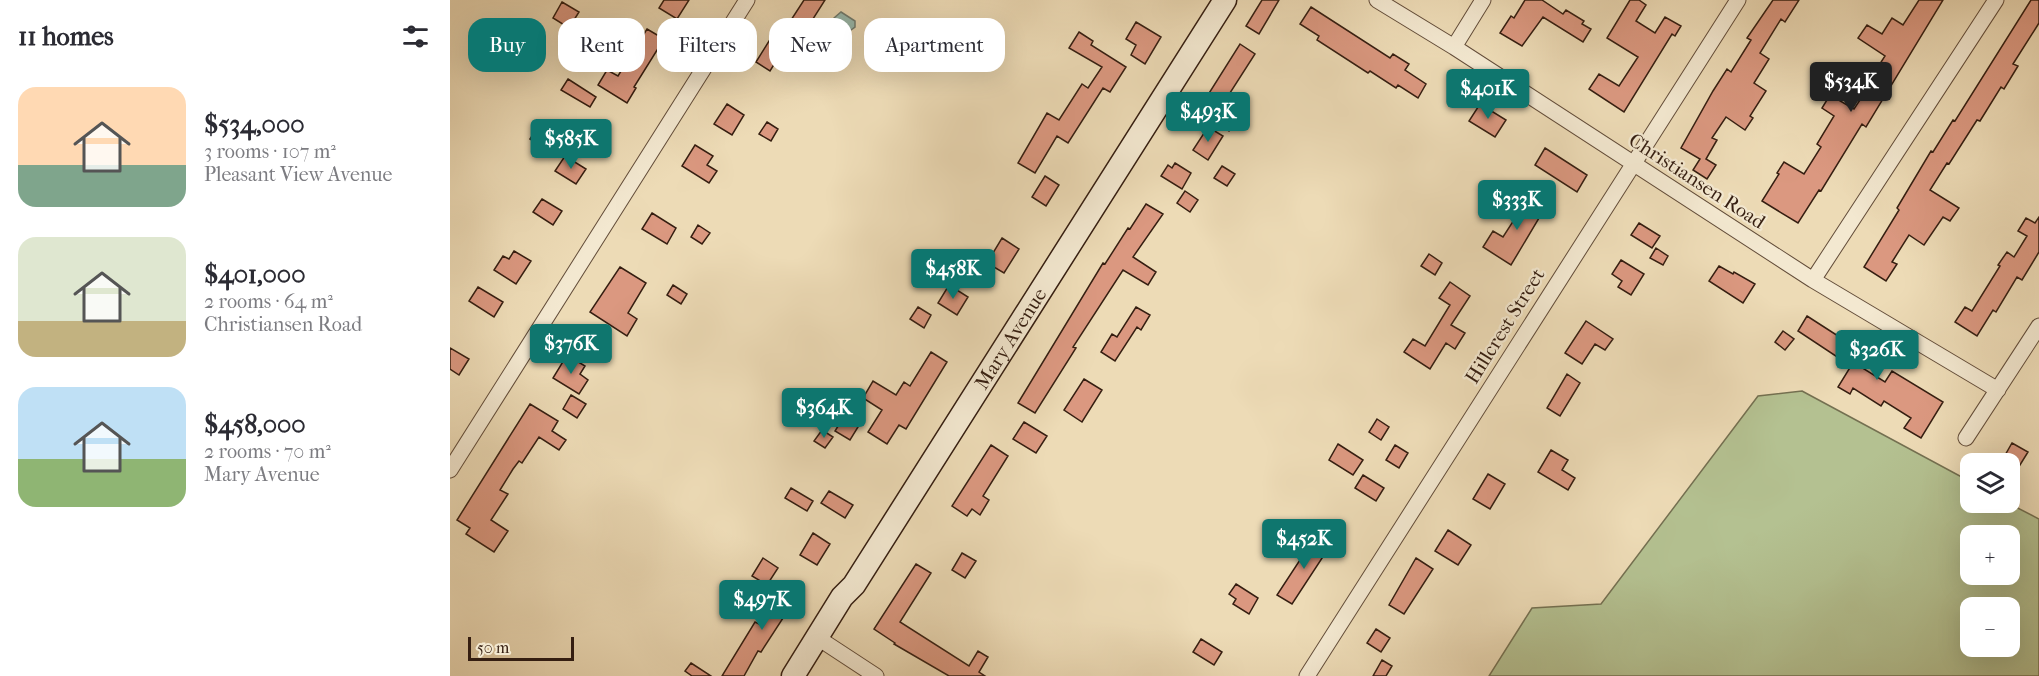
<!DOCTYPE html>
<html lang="en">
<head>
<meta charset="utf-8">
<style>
  body { margin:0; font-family:"IM FELL French Canon",serif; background:#f7f7f7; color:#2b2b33; height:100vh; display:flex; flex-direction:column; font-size:22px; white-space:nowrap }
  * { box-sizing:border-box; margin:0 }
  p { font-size:20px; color:#7c7c81 }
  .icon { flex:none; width:33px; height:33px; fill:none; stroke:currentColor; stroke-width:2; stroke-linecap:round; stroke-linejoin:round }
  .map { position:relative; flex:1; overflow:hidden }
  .details { display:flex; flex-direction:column; background:#fff; width:450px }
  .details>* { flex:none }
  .top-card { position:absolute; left:18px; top:18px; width:570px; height:54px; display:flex; gap:12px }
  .fabs { position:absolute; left:1510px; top:453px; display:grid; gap:12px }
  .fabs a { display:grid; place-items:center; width:60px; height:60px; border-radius:12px; background:#fff; box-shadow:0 6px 24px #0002; font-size:30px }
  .scale { position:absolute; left:18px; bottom:15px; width:106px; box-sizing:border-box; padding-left:6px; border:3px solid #351e11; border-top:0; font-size:16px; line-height:21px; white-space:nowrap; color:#351e11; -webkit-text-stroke:4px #f3e8d0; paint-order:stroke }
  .price { position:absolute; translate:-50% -51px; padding:0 14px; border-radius:6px; background:#0f766e; color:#fff; font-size:20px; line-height:39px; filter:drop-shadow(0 2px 3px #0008) }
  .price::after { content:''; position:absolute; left:50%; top:36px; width:18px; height:14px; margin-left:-9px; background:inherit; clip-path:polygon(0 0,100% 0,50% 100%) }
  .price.active { background:#222; color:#fff }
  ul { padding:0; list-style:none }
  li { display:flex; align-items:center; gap:18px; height:150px; padding:0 18px }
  li span { display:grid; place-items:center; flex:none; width:168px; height:120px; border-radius:18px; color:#555 }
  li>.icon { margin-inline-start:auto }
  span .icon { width:72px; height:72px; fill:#fffc; stroke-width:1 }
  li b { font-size:26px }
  h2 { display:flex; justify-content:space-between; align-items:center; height:72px; padding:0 18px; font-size:26px }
  .chip { padding:0 21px; border-radius:18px; background:#fff; box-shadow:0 6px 24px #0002; font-size:21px; line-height:54px }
  .chip.active { background:#0f766e; color:#fff }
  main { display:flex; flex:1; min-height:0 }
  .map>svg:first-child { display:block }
</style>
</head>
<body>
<main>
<section class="details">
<h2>11 homes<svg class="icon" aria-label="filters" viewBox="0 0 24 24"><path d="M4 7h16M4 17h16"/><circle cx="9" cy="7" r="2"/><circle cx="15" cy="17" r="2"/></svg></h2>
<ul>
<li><span style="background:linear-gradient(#ffd9b3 65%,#7fa58c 0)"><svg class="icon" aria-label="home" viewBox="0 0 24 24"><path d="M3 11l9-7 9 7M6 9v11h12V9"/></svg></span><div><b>$534,000</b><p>3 rooms · 107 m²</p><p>Pleasant View Avenue</p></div></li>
<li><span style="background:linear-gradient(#dfe7d0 70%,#c2b280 0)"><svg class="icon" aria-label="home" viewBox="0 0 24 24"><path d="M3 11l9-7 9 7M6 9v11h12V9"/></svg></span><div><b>$401,000</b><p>2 rooms · 64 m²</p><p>Christiansen Road</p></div></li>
<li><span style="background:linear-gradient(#bfe0f5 60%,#8fb573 0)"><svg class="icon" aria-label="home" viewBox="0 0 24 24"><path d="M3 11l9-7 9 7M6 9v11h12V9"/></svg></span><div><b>$458,000</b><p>2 rooms · 70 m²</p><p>Mary Avenue</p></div></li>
</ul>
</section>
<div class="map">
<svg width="1589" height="676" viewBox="0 0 1589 676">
  <rect width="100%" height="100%" fill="#eddbb6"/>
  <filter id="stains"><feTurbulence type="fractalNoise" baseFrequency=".00333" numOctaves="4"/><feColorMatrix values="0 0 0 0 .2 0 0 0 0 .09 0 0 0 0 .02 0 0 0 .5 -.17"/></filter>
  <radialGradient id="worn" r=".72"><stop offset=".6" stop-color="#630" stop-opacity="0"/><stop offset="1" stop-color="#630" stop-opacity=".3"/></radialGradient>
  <!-- green -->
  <path fill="#b4c191" stroke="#747051" stroke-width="1.5" fill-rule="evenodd" d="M1352,391l169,91v20l37,1 31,16v157h-550l43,-68 69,-4 157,-208zM1521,536h39v38h-39zM1521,608h39v38h-39z"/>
  <!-- water -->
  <path fill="#99bbaf" stroke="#717c70" stroke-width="1.5" d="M391,12l14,9v6l-4,3 -16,-7 -1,-5z"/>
  <!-- building -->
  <path fill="#db9880" stroke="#351e11" stroke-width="1.5" d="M214,0h25l-12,19 -18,-11z
    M354,0h21l-19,30 -15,-10z
    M812,0h17l-20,34 -13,-8z
    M1075,0h17l21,14 3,-4 18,11 -2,3 9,5 -8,13 -40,-25 -21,29 -22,-13 11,-17 3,2z
    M1180,0h9l7,5 -10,16 19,12 10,-16 16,9 -6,10 -3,-2 -48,78 -35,-23 10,-15 20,12 19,-29 -31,-19z
    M1323,0h26l-14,22 -4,-3 -21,34 9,6 -15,24 12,8 -16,25 3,2 -8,12 -19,-13 -14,21 5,2 -11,19 10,6 -9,14 -14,-9 7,-11 -19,-11 32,-57 14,-22 4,3 20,-32 -4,-2z
    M1469,0h24l-77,127 -4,-3 -41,67 -2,-1 -21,33 -36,-22 17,-27 -2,-1 7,-11 20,12 17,-27 -4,-3 17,-28 -12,-8 8,-13 24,14 16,-24 -3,-1 18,-28 -27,-18 9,-13 15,9 10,-16 11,7z
    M1581,0h8v23l-26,41 5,2 -14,23 -3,-2 -21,34 -3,-1 -28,44 -2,-1 -17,27 29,18 -9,13 -7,-4 -19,28 -15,-10 -17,27 5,2 -11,17 -22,-14 35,-57 -2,-2 34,-57 2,1 20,-32 2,1z
    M112,2l17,10 -10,16 -16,-10z
    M861,7l79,51 3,-4 16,10 -4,6 21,14 -8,14 -20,-13 -2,3 -26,-17 -2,2 -51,-33 2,-4 -19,-12z
    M686,22l25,15 -16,27 -14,-9 5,-10 -10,-6z
    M329,25l14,9 -23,37 -14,-9z
    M197,29l17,10 -30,48 2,1 -9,15 -29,-18 9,-15 11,6z
    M629,32l14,9 -2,4 35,22 -16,25 -7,-4 -35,55 -11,-7 -22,37 -17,-10 29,-50 12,7 23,-36 6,4 14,-21 -33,-19z
    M790,44l15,10 -34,53 -15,-9z
    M118,79l28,18 -6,10 -29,-17z
    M277,104l17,11 -12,20 -18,-11z
    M1030,104l26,16 -11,17 -26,-16z
    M775,113l11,6 -7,12 -11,-7z
    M317,122l11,7 -7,12 -12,-7z
    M758,127l15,9 -15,24 -15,-10z
    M87,128l13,8 -7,11 -13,-8z
    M245,145l18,11 -6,9 10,6 -8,12 -27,-17z
    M1095,148l42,27 -10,17 -42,-27z
    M115,156l21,13 -10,15 -21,-13z
    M725,163l16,10 -9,16 -21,-13 7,-11 4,3z
    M772,166l13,8 -8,12 -13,-8z
    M595,176l14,9 -13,21 -14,-9z
    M735,191l13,9 -8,12 -13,-9z
    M1082,192l16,11 -37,62 -28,-18 10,-16 10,6z
    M92,199l20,12 -9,14 -20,-13z
    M696,204l17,10 -30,43 23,15 -8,13 -25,-15 -50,77 3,1 -41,65 -17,-10 85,-140 2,1 23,-36 2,1z
    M202,213l24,15 -9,16 -25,-15z
    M1589,217v35l-17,28 -5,-3 -21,35 -3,-2 -16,26 -22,-14 10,-15 7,4 28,-45 -2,-1 9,-13 7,5 13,-21 -9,-5 8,-13 9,5z
    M1189,223l21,13 -8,12 -21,-13z
    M248,225l12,8 -8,11 -11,-7z
    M552,238l17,11 -15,24 -17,-10z
    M1206,248l12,8 -5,9 -13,-7z
    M64,251l17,10 -15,23 -22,-14 9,-14 6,3z
    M979,254l13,9 -7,12 -14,-9z
    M1171,260l23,14 -13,21 -13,-8 4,-6 -10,-7z
    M1269,266l14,8 1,-2 21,12 -12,19 -34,-22z
    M170,267l26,16 -18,30 9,6 -10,17 -37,-24z
    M1000,282l20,14 -19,29 14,8 -10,16 -9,-6 -16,26 -26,-17 9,-13 12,7 25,-41 -11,-7z
    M223,285l14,9 -6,10 -14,-9z
    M499,285l19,12 -11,18 -19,-12z
    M28,287l25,15 -9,15 -25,-16z
    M468,307l13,8 -7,13 -14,-9z
    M686,307l14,8 -9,15 -4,-3 -22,34 -14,-9 11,-18 5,3z
    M1357,316l56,36 -7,12 29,18 7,-11 51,31 -22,36 -17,-10 7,-10 -27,-17 -3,5 -28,-18 -3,6 -12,-7 13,-21 -53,-35z
    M1136,321l27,18 -8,11 -10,-6 -13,20 -17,-11z
    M1333,331l11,8 -9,11 -10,-8z
    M0,348l19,11 -10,16 -9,-6z
    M481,352l16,10 -41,67 -7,-4 -12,19 -19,-12 14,-22 -19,-12 10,-17 23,14 8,-13 6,4z
    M117,355l18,11 -5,8 8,6 -9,14 -26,-16z
    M1117,374l13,9 -20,33 -13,-8z
    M634,379l18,11 -20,32 -18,-12z
    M121,395l15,9 -9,14 -14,-9z
    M80,404l28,17 -6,10 14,9 -7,10 -20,-13 -17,26 -3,-2 -6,8 -13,21 8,4 -17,26 17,11 -14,21 -28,-18 4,-6 -13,-8z
    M393,418l15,9 -8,13 -15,-9z
    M927,419l12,8 -8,13 -12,-8z
    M574,422l23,14 -11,17 -23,-14z
    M372,430l11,7 -8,11 -11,-7z
    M1562,443l16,9 -18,29v-17h-10z
    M888,444l25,16 -10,15 -24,-15z
    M541,445l17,11 -25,40 6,4 -9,15 -8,-6 -5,7 -15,-10z
    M945,445l13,8 -9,15 -13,-8z
    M1101,450l17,10 -6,10 13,8 -7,12 -30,-18z
    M1038,474l17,10 -15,25 -17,-10z
    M913,475l21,13 -8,13 -21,-13z
    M341,488l22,13 -6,10 -22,-13z
    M379,491l24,14 -8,13 -24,-15z
    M998,530l23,15 -13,20 -23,-14z
    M363,533l17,11 -13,21 -17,-10z
    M821,534l14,8 -8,12 -13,-8z
    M865,537l15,9 -38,58 -15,-9z
    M512,553l14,8 -11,17 -13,-8z
    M313,558l15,10 -11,17 -15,-9z
    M966,558l17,11 -29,45 -15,-9z
    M466,564l15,9 -31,49 69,44 9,-15 10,6 -9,15 6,4h-36l-55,-32 1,-1 -21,-14z
    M327,582l21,13 -37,57 -3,-1 -14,25h-22l33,-54 4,2 16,-25 -6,-4z
    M786,584l22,14 -9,16 -16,-10 3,-5 -7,-5z
    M926,629l14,9 -9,14 -14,-9z
    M751,639l21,13 -8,13 -21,-13z
    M932,660l10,6 -6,10h-13z
    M241,663l20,13h-19l-7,-5z"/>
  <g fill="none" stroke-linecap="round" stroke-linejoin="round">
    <defs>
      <path id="street" d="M927,0l77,47 359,233 185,110
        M1004,47l29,-47
        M1363,280l183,-280
        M1516,438l73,-112
        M0,470l297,-470
        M368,638l58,38
        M857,676l431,-676"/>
      <g id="secondary">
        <path id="s1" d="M343,676l49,-79 12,-12 371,-585"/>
      </g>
    </defs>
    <!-- street casing -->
    <use href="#street" stroke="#634d3a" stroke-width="17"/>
    <!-- secondary casing -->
    <use href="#secondary" stroke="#351e11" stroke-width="25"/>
    <!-- street -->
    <use href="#street" stroke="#f3e8d0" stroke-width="15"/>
    <!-- secondary -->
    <use href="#secondary" stroke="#f3e8d0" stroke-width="22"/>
  </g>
  <g text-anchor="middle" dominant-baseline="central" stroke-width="4.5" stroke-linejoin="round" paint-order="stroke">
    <!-- street labels -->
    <g font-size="20" fill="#351e11" stroke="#f3e8d0">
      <text transform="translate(1247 181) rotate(33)">Christiansen Road</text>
      <text transform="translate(1055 326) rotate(-58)">Hillcrest Street</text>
      <text stroke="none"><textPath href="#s1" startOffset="402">Mary Avenue</textPath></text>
    </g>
  </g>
  <rect width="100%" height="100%" filter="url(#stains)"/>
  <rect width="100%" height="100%" fill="url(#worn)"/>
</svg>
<div class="fabs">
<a><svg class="icon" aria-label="layers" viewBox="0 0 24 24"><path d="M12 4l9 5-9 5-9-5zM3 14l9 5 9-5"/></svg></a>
<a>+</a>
<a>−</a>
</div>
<div class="scale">50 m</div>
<b class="price active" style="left:1401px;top:113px">$534K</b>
<b class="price" style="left:1038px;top:120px">$401K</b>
<b class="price" style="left:758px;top:143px">$493K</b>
<b class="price" style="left:121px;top:170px">$585K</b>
<b class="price" style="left:1067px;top:231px">$333K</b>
<b class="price" style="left:503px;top:300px">$458K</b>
<b class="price" style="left:121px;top:375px">$376K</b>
<b class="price" style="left:1427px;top:381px">$326K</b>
<b class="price" style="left:374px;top:439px">$364K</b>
<b class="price" style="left:854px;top:570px">$452K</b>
<b class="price" style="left:312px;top:631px">$497K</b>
<div class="top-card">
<a class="chip active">Buy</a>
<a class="chip">Rent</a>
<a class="chip">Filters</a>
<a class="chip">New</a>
<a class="chip">Apartment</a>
</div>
</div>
</main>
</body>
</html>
